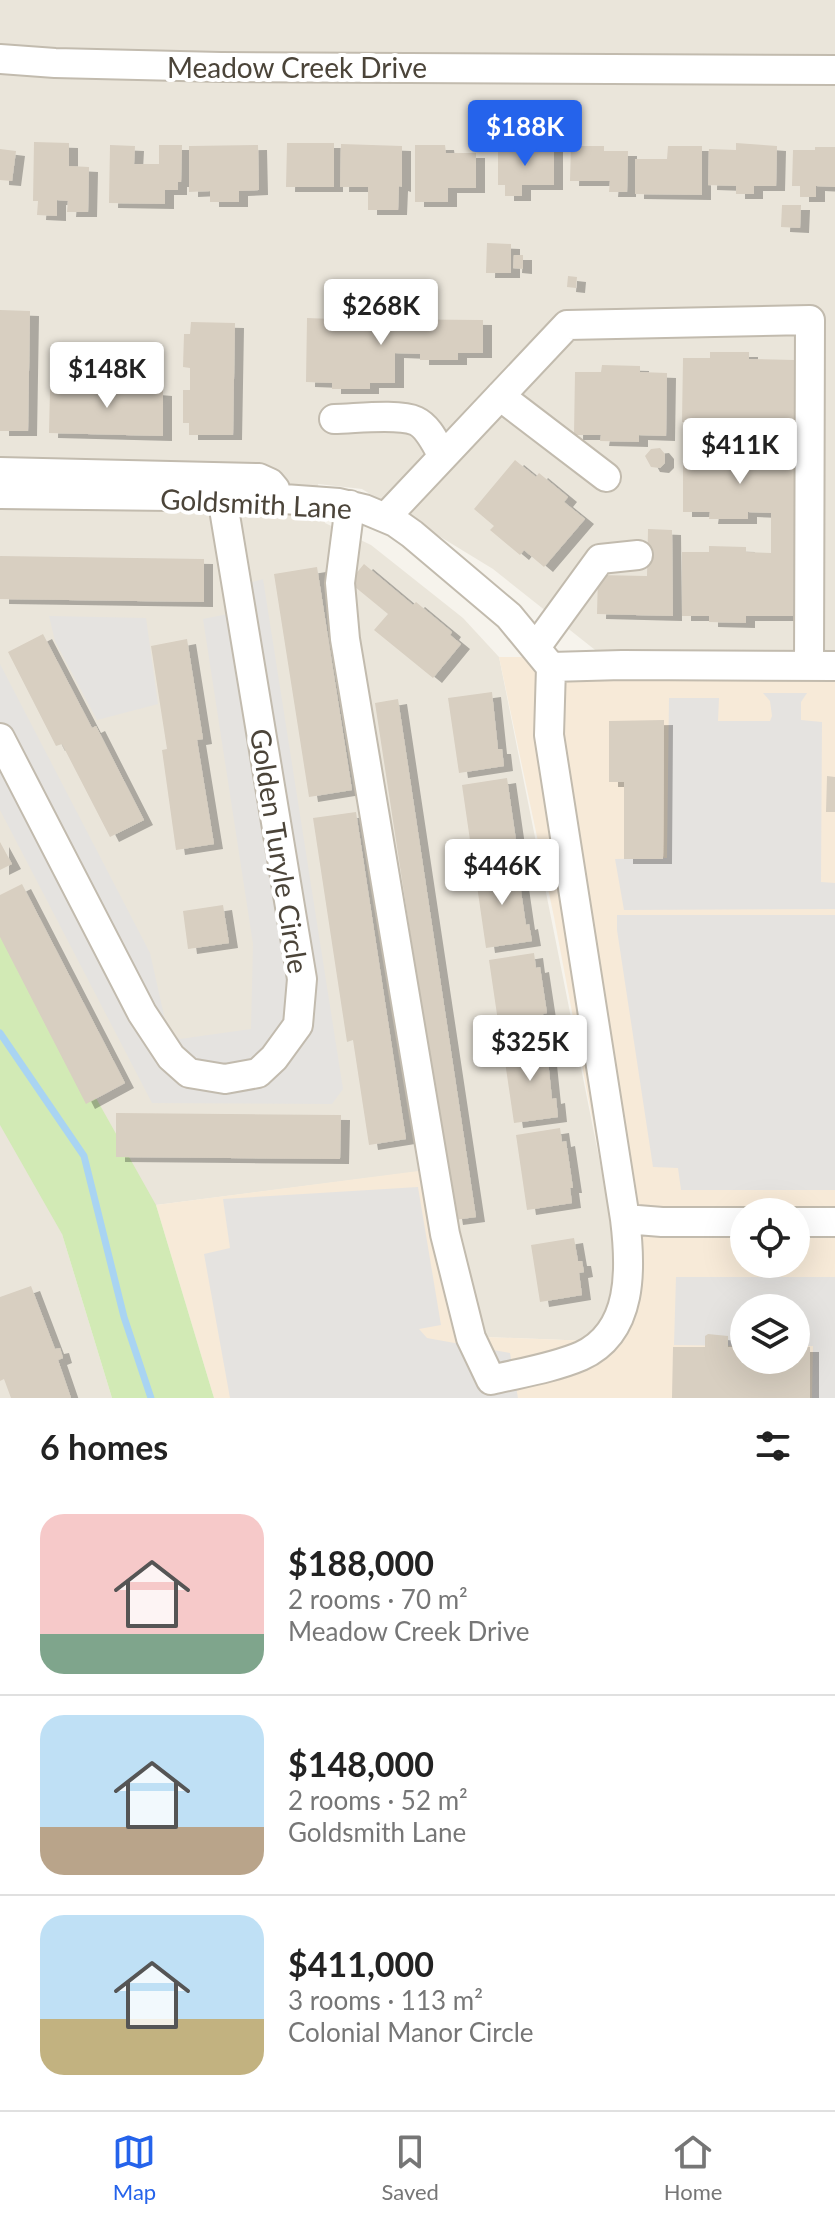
<!DOCTYPE html>
<html lang="en">
<head>
<meta charset="utf-8">
<style>
  body { margin:0; font-family:Lato,sans-serif; background:#f6f6f6; color:#222; height:100vh; display:flex; flex-direction:column; font-size:30px; white-space:nowrap }
  * { box-sizing:border-box; margin:0 }
  p { font-size:26px; color:#767676 }
  .icon { flex:none; width:44px; height:44px; fill:none; stroke:currentColor; stroke-width:2; stroke-linecap:round; stroke-linejoin:round }
  .map { position:relative; height:1398px; overflow:hidden }
  .details { display:flex; flex-direction:column; background:#fff; flex:1 }
  .details>* { flex:none }
  .buttons { position:absolute; left:730px; top:1198px; display:grid; gap:16px }
  .buttons a { display:grid; place-items:center; width:80px; height:80px; border-radius:50%; background:#fff; box-shadow:0 8px 32px #0002; font-size:40px }
  .price { position:absolute; translate:-50% -68px; padding:0 18px; border-radius:8px; background:#fff; color:#222; font-size:26px; line-height:52px; filter:drop-shadow(0 2px 4px #0008) }
  .price::after { content:''; position:absolute; left:50%; top:48px; width:24px; height:18px; margin-left:-12px; background:inherit; clip-path:polygon(0 0,100% 0,50% 100%) }
  .price.active { background:#2563eb; color:#fff }
  ul { padding:0; list-style:none }
  li { display:flex; align-items:center; gap:24px; height:200px; padding:0 40px }
  li+li { border-top:2px solid #e0e0e0 }
  li span { display:grid; place-items:center; flex:none; width:224px; height:160px; border-radius:24px; color:#555 }
  li>.icon { margin-inline-start:auto }
  span .icon { width:96px; height:96px; fill:#fffc; stroke-width:1 }
  li b { font-size:34px }
  h2 { display:flex; justify-content:space-between; align-items:center; height:96px; padding:0 40px; font-size:34px }
  .tabs { display:flex; justify-content:space-around; align-items:center; height:112px; border-top:2px solid #e0e0e0; background:#fff; font-size:22px; color:#767676 }
  .tabs a { display:grid; justify-items:center; gap:4px }
  .tabs .active { color:#2563eb }
  .map>svg:first-child { display:block }
</style>
</head>
<body>
<div class="map">
<svg width="835" height="1398" viewBox="0 0 835 1398">
  <defs>
    <filter id="shadow"><feDropShadow dx="9" dy="5" stdDeviation="0" flood-color="#0004"/></filter>
  </defs>
  <rect width="100%" height="100%" fill="#f6f3ec"/>
  <!-- residential -->
  <path fill="#eae5da" d="M0,0h835v657h-231l-111,-88 -131,-80 -44,-5 7,39 46,22 92,73 36,39 113,566 4,119 -157,-6 -28,-166 -275,35 -94,29 50,164h-112z"/>
  <!-- commercial -->
  <path fill="#f7ead8" fill-rule="evenodd" d="M499,657h336v741h-621l-58,-193 278,-36 25,167 157,6 -4,-119 -58,-306zM744,1212h52v52h-52zM744,1308h52v52h-52z"/>
  <!-- green -->
  <path fill="#d2eab5" d="M0,927l156,278 58,193h-102l-50,-164 -62,-109z"/>
  <!-- parking -->
  <path fill="#e5e3e0" d="M263,579l80,510 -11,15 -180,-1 -152,-293v-146l150,289 17,76 13,10 71,-10 2,-85 -50,-325 25,-5 18,-30z
    M49,616l97,2 12,86 -61,16 -42,-79z
    M763,693h44l-6,9v18l21,2 -1,160 14,1v26l-211,1 -9,-51 52,-1 2,-160h50l-1,23h52l2,-5 -2,-15z
    M617,915h218v275h-154l-3,-22 -25,-1 -36,-237z
    M418,1187l23,138 -22,4 8,9 83,15 8,45h-288l-26,-144 26,-6 -7,-49z
    M676,1277h159v121h-23l1,-52h-17v-38h-52v38l-70,-1z"/>
  <g fill="none" stroke-linecap="round" stroke-linejoin="round">
    <!-- stream -->
    <path stroke="#a9d4f2" stroke-width="7" d="M0,1033l84,123 40,161 27,81"/>
  </g>
  <!-- building -->
  <path fill="#d8cfc1" filter="url(#shadow)" d="M34,142l35,1v23l20,1 -1,45h-21l1,-11 -11,-1v16l-20,-1 1,-14h-5z
    M287,143h47v44h-48z
    M736,143l41,3 -1,40h-22v8h-18v-8l-28,-1 1,-36 27,1z
    M341,144l61,2v41l-3,-1 -1,24h-30v-23h-28z
    M110,145l25,1 -1,18h25v-19h23l-1,37h-3v8h-13v14l-56,-1z
    M258,145l1,45 -20,1v11h-29v-11l-21,1v-46z
    M415,145h30l1,8h30v35h-28v14h-33z
    M521,146h33v39h-32v11h-17v-11h-7v-37h23z
    M571,146h33v5h24l-1,41h-18l1,-11h-40z
    M668,146h34v49l-67,-1v-35h32z
    M815,147h20v40l-19,-1v11h-16v-11h-8l1,-36h22z
    M0,149l16,2 -4,30 -12,-1z
    M782,205h19l-1,23 -19,-1z
    M487,243l24,1v29h-25z
    M514,255h9v14l-10,-1z
    M568,276l9,1 -1,11 -9,-1z
    M0,310l30,1 -2,120h-28z
    M332,314h38v5l113,1v33h-25v7h-38v-6l-25,-1v30h-25v6h-38v-6l-26,-1 1,-64 25,1z
    M191,322l44,1 -2,112h-44v-12h-6v-33h7v-22l-7,-1 1,-33h6z
    M710,352h39v7l46,1 -2,256h-47v7l-37,-1v-6h-27v-64h27v-6l37,1v5l25,1v-40l-23,-1v7h-39l1,-7h-27v-63h27v-6h38v7h25v-28l-25,-1v8l-39,-1v-6h-27l1,-64h27z
    M602,365l38,1v6l27,1 -1,63 -27,-1v7l-39,-1 1,-6h-27l1,-63h26z
    M62,383l33,1v6l23,1v-8l33,1v6l12,1v45l-114,-3 1,-44h12z
    M660,448l5,6v9l-5,5 -9,-1 -6,-11 6,-7z
    M515,460l21,17 3,-4 29,24 -4,5 21,17 -41,48 -20,-17 -4,5 -30,-25 4,-4 -20,-17z
    M648,529l24,1 1,86 -76,-2 1,-39 49,1z
    M0,556l204,3v43l-204,-3z
    M364,564l49,41 3,-3 36,30 -2,3 11,9 -28,34 -59,-48 14,-16 -39,-32z
    M317,567l35,223 -43,7 -35,-223z
    M43,634l49,94 4,-2 48,94 -34,17 -48,-93 -6,2 -48,-94z
    M187,639l16,100 -6,1 17,104 -38,6 -14,-100 5,-1 -16,-103z
    M492,692l6,57h4l2,17 -45,7 -11,-75z
    M398,699l78,518 -22,3 -79,-517z
    M664,720l-1,139h-39v-77h-15v-61z
    M827,776l8,1v35h-9z
    M507,778l11,76 -45,7 -11,-76z
    M356,812l50,327 -37,6 -16,-105 -6,2 -34,-224z
    M0,842l12,22 -12,6z
    M520,866l2,18h-2l6,41 3,-1 3,17 -46,7 -11,-76z
    M22,884l103,199 -39,21 -86,-167v-42z
    M223,905l6,38 -41,6 -5,-38z
    M534,953l2,15 4,-1 7,46 -4,1 2,15 -45,6 -11,-75z
    M546,1041l6,58 4,-1 2,19 -44,6 -11,-75z
    M116,1113l225,2 -1,44 -224,-2z
    M560,1128l2,14 4,-1 7,47h-3l2,15 -45,7 -11,-75z
    M574,1238l4,23h4l2,11 -5,1 3,22 -42,7 -9,-57z
    M31,1286l24,63 5,-1 3,10 -5,2 13,38h-60l-7,-19 -4,2v-84z
    M708,1334l20,2v11h16v13h52v-13h14v51h-138l1,-51h32v-11z"/>
  <g fill="none" stroke-linecap="round" stroke-linejoin="round">
    <defs>
      <path id="minor" d="M0,59l55,4 166,4 614,3
        M500,396l106,81
        M334,419c20,0 64,-6 82,2 13,6 20,24 27,35
        M0,472l259,6 11,5 5,6
        M0,494l256,3 83,6 25,6 31,13 17,12 97,82 42,51 71,-2 213,1
        M350,505l-10,78 5,56 100,595 26,104 20,42c29,-7 62,-12 90,-24 53,-24 50,-89 44,-137l-76,-484 2,-68
        M386,517l181,-192 243,-5 -1,346
        M536,647l64,-88 38,-4
        M0,738l142,275 29,44 18,16 36,6 33,-6 16,-15 24,-33 4,-46 -80,-482
        M625,1219l37,3h82
        M796,1222h39"/>
    </defs>
    <!-- minor casing -->
    <use href="#minor" stroke="#c2bbae" stroke-width="32"/>
    <!-- minor -->
    <use href="#minor" stroke="#fff" stroke-width="28"/>
  </g>
  <g text-anchor="middle" dominant-baseline="central" stroke-width="8" stroke-linejoin="round" paint-order="stroke">
    <!-- street labels -->
    <g font-size="28" fill="#4b4439" stroke="#fff">
      <text x="297" y="67">Meadow Creek Drive</text>
      <text transform="translate(256 503) rotate(3)">Goldsmith Lane</text>
      <text transform="translate(280 851) rotate(81)">Golden Turyle Circle</text>
    </g>
  </g>
</svg>
<div class="buttons">
<a><svg class="icon" aria-label="locate" viewBox="0 0 24 24"><circle cx="12" cy="12" r="6"/><path d="M12 2v4M12 18v4M2 12h4M18 12h4"/></svg></a>
<a><svg class="icon" aria-label="layers" viewBox="0 0 24 24"><path d="M12 4l9 5-9 5-9-5zM3 14l9 5 9-5"/></svg></a>
</div>
<b class="price active" style="left:525px;top:168px">$188K</b>
<b class="price" style="left:381px;top:347px">$268K</b>
<b class="price" style="left:107px;top:410px">$148K</b>
<b class="price" style="left:740px;top:486px">$411K</b>
<b class="price" style="left:502px;top:907px">$446K</b>
<b class="price" style="left:530px;top:1083px">$325K</b>
</div>
<section class="details">
<h2>6 homes<svg class="icon" aria-label="filters" viewBox="0 0 24 24"><path d="M4 7h16M4 17h16"/><circle cx="9" cy="7" r="2"/><circle cx="15" cy="17" r="2"/></svg></h2>
<ul>
<li><span style="background:linear-gradient(#f6c9c9 75%,#7fa58c 0)"><svg class="icon" aria-label="home" viewBox="0 0 24 24"><path d="M3 11l9-7 9 7M6 9v11h12V9"/></svg></span><div><b>$188,000</b><p>2 rooms · 70 m²</p><p>Meadow Creek Drive</p></div></li>
<li><span style="background:linear-gradient(#bfe0f5 70%,#b9a48a 0)"><svg class="icon" aria-label="home" viewBox="0 0 24 24"><path d="M3 11l9-7 9 7M6 9v11h12V9"/></svg></span><div><b>$148,000</b><p>2 rooms · 52 m²</p><p>Goldsmith Lane</p></div></li>
<li><span style="background:linear-gradient(#bfe0f5 65%,#c2b280 0)"><svg class="icon" aria-label="home" viewBox="0 0 24 24"><path d="M3 11l9-7 9 7M6 9v11h12V9"/></svg></span><div><b>$411,000</b><p>3 rooms · 113 m²</p><p>Colonial Manor Circle</p></div></li>
</ul>
</section>
<nav class="tabs">
<a class="active"><svg class="icon" aria-label="map" viewBox="0 0 24 24"><path d="M3 6l6-2 6 2 6-2v14l-6 2-6-2-6 2zM9 4v14M15 6v14"/></svg>Map</a>
<a><svg class="icon" aria-label="saved" viewBox="0 0 24 24"><path d="M7 4h10v16l-5-4-5 4z"/></svg>Saved</a>
<a><svg class="icon" aria-label="home" viewBox="0 0 24 24"><path d="M3 11l9-7 9 7M6 9v11h12V9"/></svg>Home</a>
</nav>
</body>
</html>
